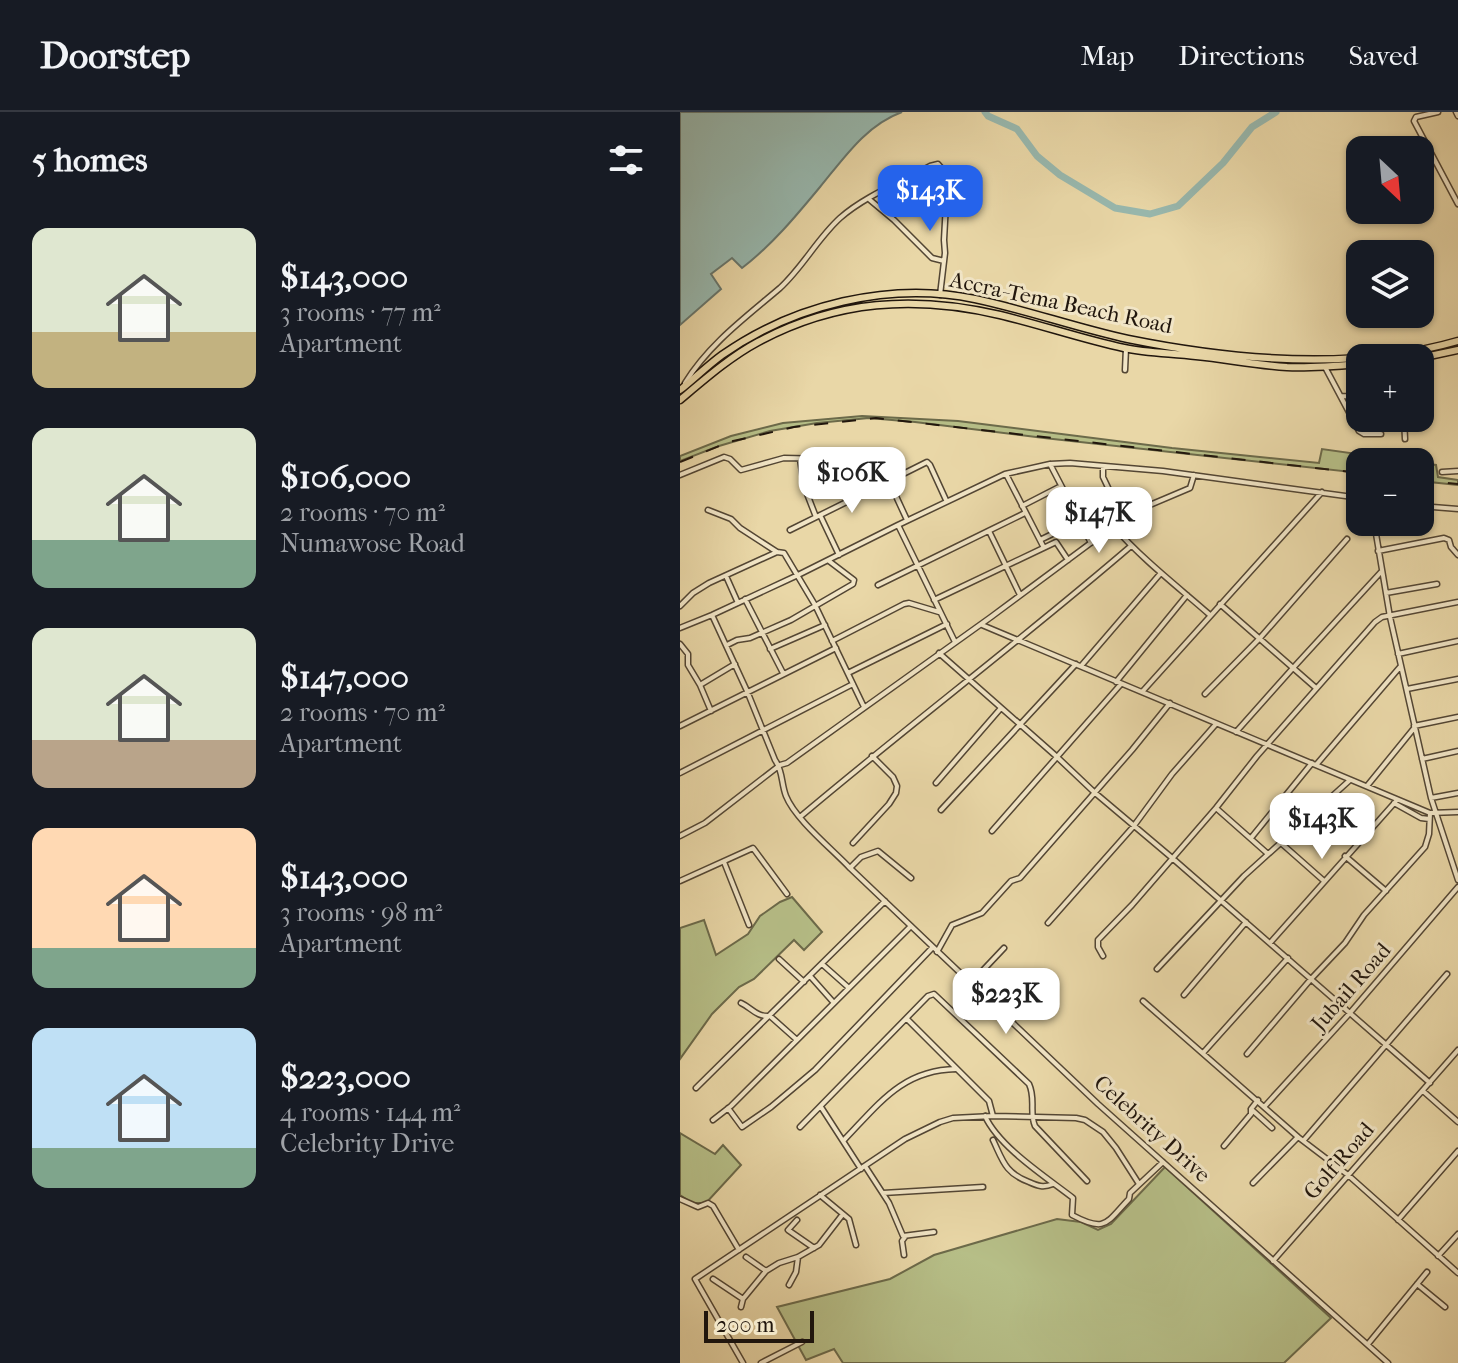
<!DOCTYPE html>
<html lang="en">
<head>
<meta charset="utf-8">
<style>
  body { margin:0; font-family:"IM FELL French Canon",serif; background:#242831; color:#f1f3f6; height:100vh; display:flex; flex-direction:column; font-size:30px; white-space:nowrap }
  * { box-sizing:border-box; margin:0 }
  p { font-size:26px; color:#9ea1a6 }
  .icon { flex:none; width:44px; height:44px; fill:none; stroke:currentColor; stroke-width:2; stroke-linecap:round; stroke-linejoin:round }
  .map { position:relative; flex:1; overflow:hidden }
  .details { display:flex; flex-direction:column; background:#171b24; width:680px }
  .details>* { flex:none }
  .needle { width:52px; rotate:154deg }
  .fabs { position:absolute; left:666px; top:24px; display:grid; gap:16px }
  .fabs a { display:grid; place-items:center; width:88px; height:88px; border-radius:16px; background:#171b24; box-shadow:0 2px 6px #0004; font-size:40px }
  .scale { position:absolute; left:24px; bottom:20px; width:110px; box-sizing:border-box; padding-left:8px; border:4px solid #21160d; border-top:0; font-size:22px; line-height:28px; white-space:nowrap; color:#21160d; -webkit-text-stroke:6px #f1e5c6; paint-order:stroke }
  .price { position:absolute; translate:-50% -68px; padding:0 18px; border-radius:16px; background:#fff; color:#222; font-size:26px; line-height:52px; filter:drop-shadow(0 2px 4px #0008) }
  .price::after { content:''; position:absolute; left:50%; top:48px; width:24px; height:18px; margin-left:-12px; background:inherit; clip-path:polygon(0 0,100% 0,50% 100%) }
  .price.active { background:#2563eb; color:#fff }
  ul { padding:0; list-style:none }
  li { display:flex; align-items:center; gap:24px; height:200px; padding:0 32px }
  li span { display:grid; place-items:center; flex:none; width:224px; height:160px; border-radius:16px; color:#555 }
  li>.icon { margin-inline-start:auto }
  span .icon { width:96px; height:96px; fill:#fffc; stroke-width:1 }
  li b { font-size:34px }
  h2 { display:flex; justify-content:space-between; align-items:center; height:96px; padding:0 32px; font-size:34px }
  header { display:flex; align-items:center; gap:48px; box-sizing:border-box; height:112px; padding:0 40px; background:#171b24; border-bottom:2px solid #363941 }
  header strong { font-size:38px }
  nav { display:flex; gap:44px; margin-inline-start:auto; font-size:28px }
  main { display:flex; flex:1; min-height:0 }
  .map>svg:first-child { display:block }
</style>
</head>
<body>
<header>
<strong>Doorstep</strong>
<nav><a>Map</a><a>Directions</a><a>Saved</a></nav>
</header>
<main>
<section class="details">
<h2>5 homes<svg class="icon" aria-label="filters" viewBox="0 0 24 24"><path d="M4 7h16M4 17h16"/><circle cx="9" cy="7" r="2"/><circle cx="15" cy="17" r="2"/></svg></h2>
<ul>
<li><span style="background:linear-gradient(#dfe7d0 65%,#c2b280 0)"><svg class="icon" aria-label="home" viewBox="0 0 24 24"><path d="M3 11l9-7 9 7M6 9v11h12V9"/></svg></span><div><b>$143,000</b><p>3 rooms · 77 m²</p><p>Apartment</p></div></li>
<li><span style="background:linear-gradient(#dfe7d0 70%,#7fa58c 0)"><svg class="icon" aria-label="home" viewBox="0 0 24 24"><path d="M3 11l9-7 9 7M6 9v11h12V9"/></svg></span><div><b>$106,000</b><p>2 rooms · 70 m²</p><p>Numawose Road</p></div></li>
<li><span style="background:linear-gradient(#dfe7d0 70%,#b9a48a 0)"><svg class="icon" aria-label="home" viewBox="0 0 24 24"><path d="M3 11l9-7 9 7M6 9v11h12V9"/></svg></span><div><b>$147,000</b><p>2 rooms · 70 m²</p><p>Apartment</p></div></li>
<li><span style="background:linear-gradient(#ffd9b3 75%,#7fa58c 0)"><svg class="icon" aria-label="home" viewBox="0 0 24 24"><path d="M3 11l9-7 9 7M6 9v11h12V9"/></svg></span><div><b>$143,000</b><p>3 rooms · 98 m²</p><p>Apartment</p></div></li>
<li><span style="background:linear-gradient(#bfe0f5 75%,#7fa58c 0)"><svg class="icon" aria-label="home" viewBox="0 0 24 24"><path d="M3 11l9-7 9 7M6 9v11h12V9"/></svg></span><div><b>$223,000</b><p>4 rooms · 144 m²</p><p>Celebrity Drive</p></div></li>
</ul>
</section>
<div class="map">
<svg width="778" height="1251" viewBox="0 0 778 1251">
  <rect width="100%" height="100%" fill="#e9d7a7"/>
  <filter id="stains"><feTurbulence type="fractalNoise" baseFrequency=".0025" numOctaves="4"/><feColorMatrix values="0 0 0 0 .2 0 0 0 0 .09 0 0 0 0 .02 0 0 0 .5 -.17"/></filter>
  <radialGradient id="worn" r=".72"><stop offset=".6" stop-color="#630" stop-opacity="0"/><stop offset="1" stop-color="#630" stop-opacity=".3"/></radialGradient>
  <!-- green -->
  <path fill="#b6be87" stroke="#6c6a4a" stroke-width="2" d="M182,304l96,5 214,27 147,15 3,-14 92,13h-54v11l-316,-35 -129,-16 -46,-4 -52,5 -47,8 -51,15 -39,15v-5l51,-20 52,-13z
    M740,351l16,2 2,12 20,3v5l-38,-4z
    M112,785l30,35 -18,18 -10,-10 -40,39 -15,8 -27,27 -32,45v-131l24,-8 12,35 32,-21 12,-18 20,-14z
    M0,1021l35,21 8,-9 18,20 -35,38h-14l-12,-8z
    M485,1055l166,151 -47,45h-441l-9,-14 -28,11 -29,-53 113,-28 44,-24 123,-36 24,3 17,8 13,-6z"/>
  <!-- water -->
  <path fill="#98b8ae" stroke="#68776e" stroke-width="2" d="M0,0h222c-36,13 -58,46 -82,75 -24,29 -48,58 -78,81l-10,-10 -21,16 10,15 -41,36z"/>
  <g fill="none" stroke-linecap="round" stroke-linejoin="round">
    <!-- river -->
    <path stroke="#98b8ae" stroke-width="7" d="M305,0l3,4 29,13 20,27 23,19 55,33 35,6 28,-8 45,-43 29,-36 24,-15"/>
    <defs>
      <path id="minor" d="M758,0l-22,5 -2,4 44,83
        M776,0l2,4
        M190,88l24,20 38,38 12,3
        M645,255l34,64 5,3h17
        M445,258l1,-22
        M5,271c24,-39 61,-66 95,-95 23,-21 37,-49 60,-70 25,-22 61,-36 90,-52l8,-2 7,8 2,13 -3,55 1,13 -5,42
        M661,284l19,1
        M724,306l1,21
        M120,347l4,27 12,31
        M370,352l41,79
        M423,354v11l20,42
        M762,360l16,-1
        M326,362l37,72
        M0,363l44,-18 6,2 11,11 43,-12 44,1 22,-3 2,2
        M209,369l38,-19 3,3 16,35
        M342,394l39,-20
        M740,394l38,3
        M28,398l23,9 9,9 37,24 7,1 31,52 49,102
        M140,403l19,40
        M694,410l16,95 41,181 27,82
        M218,413l107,-51 45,-10 20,-1 93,8 197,27
        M433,414c30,34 64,60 97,89
        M110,418l99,-49 18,39
        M309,419l31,64
        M360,428l39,-19
        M698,439l66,-13 5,2 2,7 7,8
        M46,464l12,27
        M198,473l147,-72
        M706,481l51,-9
        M65,487l38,74
        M254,488l122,-58 12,18
        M540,492l96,84
        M0,494l13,-13 16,-10 68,-31
        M32,503l35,76 28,69c8,11 6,23 11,36 9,23 46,53 64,72
        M302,513l448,188 28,-1
        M0,516l32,-13 86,-40 100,-50 57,117
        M152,529l72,-37 5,-1 30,9
        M0,532l8,10v11l12,20 11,26
        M47,533l10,-5 13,-2 41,-18 62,-36 1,-4 -25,-19
        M90,537l55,-24
        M259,541l117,103 38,36 77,65 259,226
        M718,542l60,-13
        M401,554l79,-92
        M168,561l99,-49
        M436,570l71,-87
        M20,573l35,-21
        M727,577l51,-10
        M462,580l180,-200
        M525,582l55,-56 87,-99
        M0,614l156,-78
        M734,614l44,-9
        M556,620l57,-64 88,-96
        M742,647l36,-8
        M636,653l84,-98
        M0,661l173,-89
        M256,671l65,-75
        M687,674l48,-59
        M751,686l27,-5
        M714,691l27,15 8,1
        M536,696l52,46
        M261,698l135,-146
        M120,705c109,-92 223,-178 331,-271
        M312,719l129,-147
        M0,724l25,-13 75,-58 7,-2 204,-146 132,-98 15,-9 52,-22 4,-13
        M571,726l61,-75
        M173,731l36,-39 7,-11 1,-7 -4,-9 -21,-21
        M601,731l43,38
        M665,744l41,35
        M44,750l25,63
        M231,766l-33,-27 -17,6 -11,11 248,236 290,259
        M0,769l73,-33 34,46
        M368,811l85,-96 39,-53 44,-50
        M590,831l127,-143
        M257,840l15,-27 30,-12 29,-32 9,-3 112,-128 38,-47
        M423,844l-5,-9v-7l34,-35 84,-97 41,-52 118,-134 7,-5 76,-15
        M99,847l25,23
        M142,852l27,24
        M477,857l87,-93 106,-96
        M130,864l24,27
        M290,872l34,-36
        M504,883l62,-73
        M463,889l155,136 50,38 110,98
        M61,891c11,5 15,14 29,13l27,24
        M227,907l82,82 4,15
        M523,941l85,-95
        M567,942l64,-75 34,-36 19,-28 61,-68 4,-13 1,-21
        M16,976l189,-187
        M743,979l35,31
        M585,994l84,-92 109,-127
        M141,995l40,62
        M48,996l14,19 29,-20 44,-37 117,-122
        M571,997l21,19
        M305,1004c14,31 61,61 88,82l-1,17c34,18 34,8 57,-16l1,-6 33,-31
        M33,1008l18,-14 180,-180
        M120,1015l128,-131 6,-2 95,90c7,15 0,28 6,42l52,55
        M164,1028c35,-36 58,-70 112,-71
        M313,1028c10,21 12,33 36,42 9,4 14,6 24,2
        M624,1028l143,-166
        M544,1034l27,-32v-5l7,-9
        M185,1054l24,37 14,33 31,-4
        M573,1071l45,-46
        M203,1081l100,-6
        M140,1083l29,24 7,26
        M0,1087l18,8 10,-4 5,3 26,44
        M117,1108l-9,10 26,18
        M718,1108l60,-69
        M224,1143l-2,-14 3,-4
        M758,1144l20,-22
        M66,1145l20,14
        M593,1149l185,-211
        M33,1167l30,20
        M737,1172l28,23
        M109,1173l7,-13 2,-15
        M61,1195l2,-8 23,-28 13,-8 19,-6 21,-12 24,-31
        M688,1232l59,-72
        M63,1251l-48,-84 210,-140 35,-17 13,-4 40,-2 83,2 9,2 18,12 13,16 23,36
        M81,1251l41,-21"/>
      <path id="major" d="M740,246l38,-8
        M0,278c14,-11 27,-24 42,-35 71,-50 167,-74 253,-56 52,11 102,29 153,40 104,21 227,32 330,2
        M0,288c25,-21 50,-43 78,-58 78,-42 157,-47 242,-27 42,10 82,24 124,33 23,5 48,5 72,8 30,3 61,9 91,11 24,1 49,-1 73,-3"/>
    </defs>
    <!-- minor casing -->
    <use href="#minor" stroke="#534634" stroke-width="7"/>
    <!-- major casing -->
    <use href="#major" stroke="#21160d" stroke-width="9"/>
    <!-- minor -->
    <use href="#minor" stroke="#f1e5c6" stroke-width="4"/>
    <!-- major -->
    <use href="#major" stroke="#e9d7a7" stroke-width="6"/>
    <!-- rail -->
    <path stroke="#21160d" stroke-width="2" stroke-dasharray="14 14" stroke-linecap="butt" d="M0,350l49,-20 65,-15 82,-9 484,55
      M740,368l38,4"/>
  </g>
  <g text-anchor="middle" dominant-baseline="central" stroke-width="6" stroke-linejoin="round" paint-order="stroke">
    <!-- street labels -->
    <g font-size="22" fill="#21160d" stroke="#f1e5c6">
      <text transform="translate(381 191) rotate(12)">Accra-Tema Beach Road</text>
      <text transform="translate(671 875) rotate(-49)">Jubail Road</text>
      <text transform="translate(472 1017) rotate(42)">Celebrity Drive</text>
      <text transform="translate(659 1049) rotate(-49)">Golf Road</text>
    </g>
  </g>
  <rect width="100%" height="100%" filter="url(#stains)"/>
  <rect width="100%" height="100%" fill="url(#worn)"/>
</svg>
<div class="fabs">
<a><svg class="needle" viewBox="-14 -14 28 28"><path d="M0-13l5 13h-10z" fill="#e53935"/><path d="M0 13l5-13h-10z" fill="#9ea1a6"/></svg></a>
<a><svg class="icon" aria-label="layers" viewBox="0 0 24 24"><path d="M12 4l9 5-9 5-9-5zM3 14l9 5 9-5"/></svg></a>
<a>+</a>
<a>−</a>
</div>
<div class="scale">200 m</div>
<b class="price active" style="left:250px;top:121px">$143K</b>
<b class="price" style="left:172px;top:403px">$106K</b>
<b class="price" style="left:419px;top:443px">$147K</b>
<b class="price" style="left:642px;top:749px">$143K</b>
<b class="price" style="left:326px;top:924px">$223K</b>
</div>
</main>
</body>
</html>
